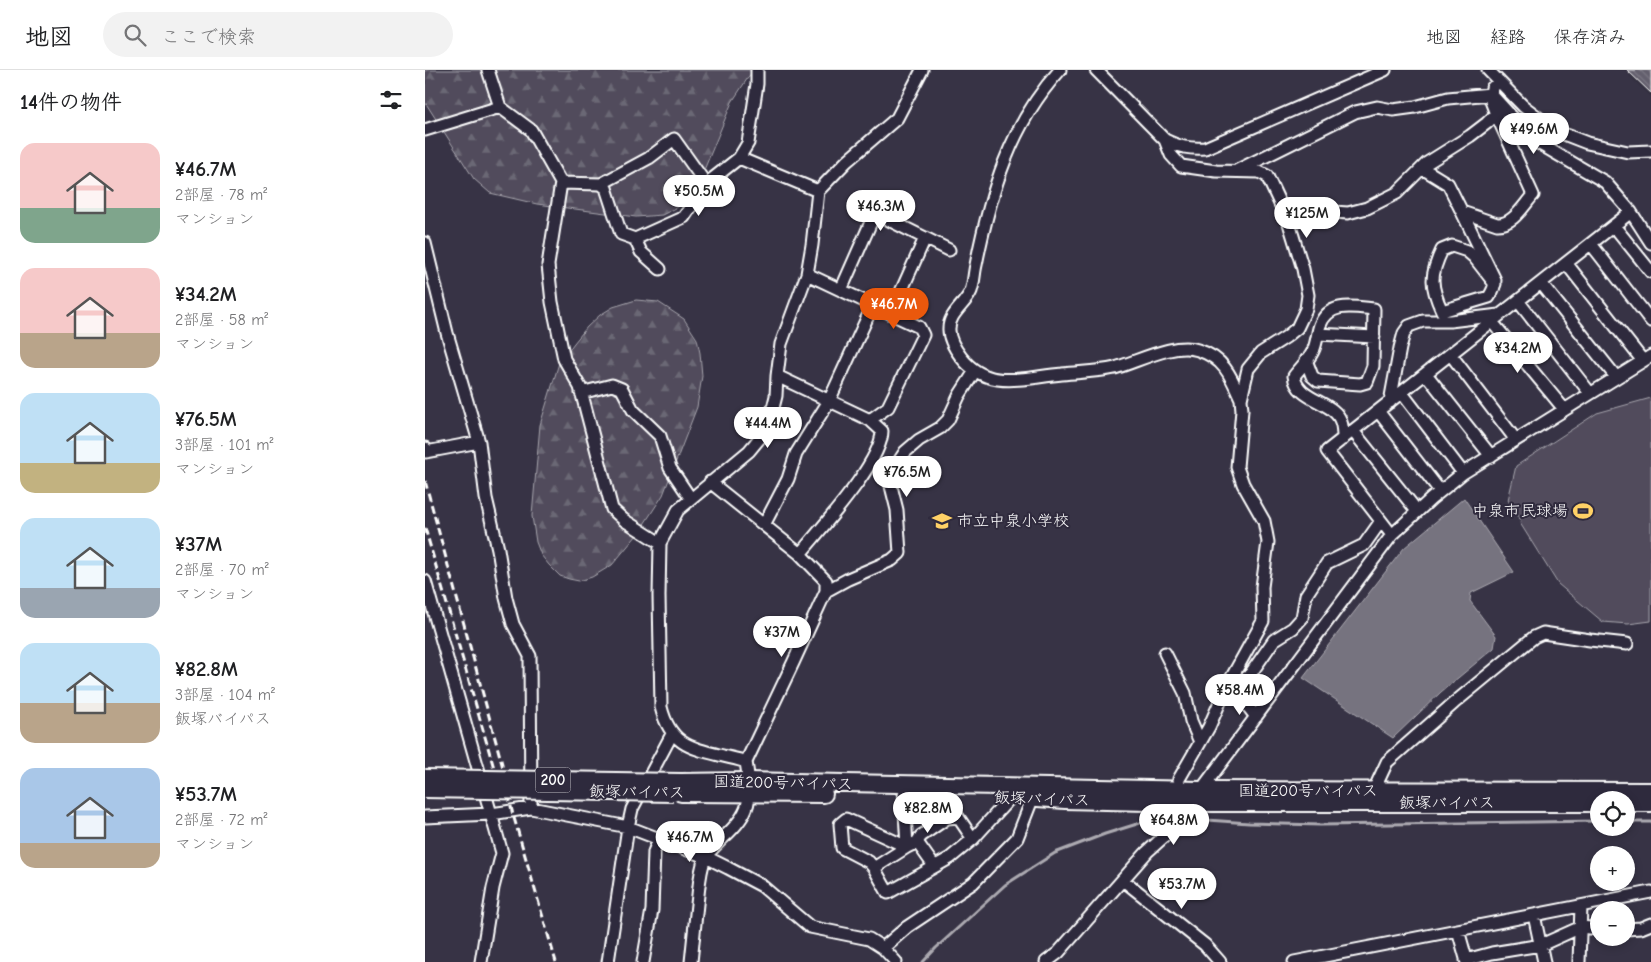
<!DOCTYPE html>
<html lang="ja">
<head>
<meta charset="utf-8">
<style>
  body { margin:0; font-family:"Comic Neue","Klee One",sans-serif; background:#f2f2f2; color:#202124; height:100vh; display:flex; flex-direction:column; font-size:19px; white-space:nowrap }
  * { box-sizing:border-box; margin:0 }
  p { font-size:16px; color:#757577 }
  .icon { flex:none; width:28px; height:28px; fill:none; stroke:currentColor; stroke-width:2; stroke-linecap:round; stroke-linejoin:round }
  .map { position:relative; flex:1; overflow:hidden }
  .details { display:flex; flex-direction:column; background:#fff; width:425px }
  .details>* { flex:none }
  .fabs { position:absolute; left:1165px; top:721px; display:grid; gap:10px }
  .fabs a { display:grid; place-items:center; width:45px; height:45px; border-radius:50%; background:#fff; box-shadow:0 2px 8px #0003; font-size:25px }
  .price { position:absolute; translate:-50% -42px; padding:0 11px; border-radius:18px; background:#fff; color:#222; font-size:16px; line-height:32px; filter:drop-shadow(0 1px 2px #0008) }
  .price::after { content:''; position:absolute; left:50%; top:30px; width:15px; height:11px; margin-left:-8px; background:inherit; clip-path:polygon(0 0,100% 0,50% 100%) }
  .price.current { background:#ea580c; color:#fff }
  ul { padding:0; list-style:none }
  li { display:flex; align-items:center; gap:15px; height:125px; padding:0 20px }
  li span { display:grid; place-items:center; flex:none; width:140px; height:100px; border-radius:15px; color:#555 }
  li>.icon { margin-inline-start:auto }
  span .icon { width:60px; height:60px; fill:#fffc; stroke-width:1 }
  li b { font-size:21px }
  h2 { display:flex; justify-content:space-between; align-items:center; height:60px; padding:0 20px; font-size:21px }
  header { display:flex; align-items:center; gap:30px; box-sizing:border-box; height:70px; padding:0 25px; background:#fff; border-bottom:1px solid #e0e0e0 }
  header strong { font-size:24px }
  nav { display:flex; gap:28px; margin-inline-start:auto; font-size:18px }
  .search { width:350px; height:45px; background:#f2f2f2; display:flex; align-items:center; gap:12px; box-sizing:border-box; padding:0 18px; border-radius:28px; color:#757577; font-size:19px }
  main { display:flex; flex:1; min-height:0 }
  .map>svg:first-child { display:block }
</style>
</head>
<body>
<header>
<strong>地図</strong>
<div class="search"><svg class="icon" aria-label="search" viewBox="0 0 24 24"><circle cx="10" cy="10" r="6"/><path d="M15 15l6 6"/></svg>ここで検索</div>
<nav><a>地図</a><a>経路</a><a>保存済み</a></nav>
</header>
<main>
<section class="details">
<h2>14件の物件<svg class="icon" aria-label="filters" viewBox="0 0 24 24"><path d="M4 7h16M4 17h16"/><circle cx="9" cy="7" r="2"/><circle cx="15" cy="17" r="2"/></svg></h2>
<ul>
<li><span style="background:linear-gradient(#f6c9c9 65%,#7fa58c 0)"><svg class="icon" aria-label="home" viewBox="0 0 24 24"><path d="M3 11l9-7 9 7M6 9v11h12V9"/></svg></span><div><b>¥46.7M</b><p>2部屋 · 78 m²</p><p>マンション</p></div></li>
<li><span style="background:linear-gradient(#f6c9c9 65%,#b9a48a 0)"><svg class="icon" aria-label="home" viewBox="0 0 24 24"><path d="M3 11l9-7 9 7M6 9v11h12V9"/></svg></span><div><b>¥34.2M</b><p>2部屋 · 58 m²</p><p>マンション</p></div></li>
<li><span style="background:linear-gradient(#bfe0f5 70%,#c2b280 0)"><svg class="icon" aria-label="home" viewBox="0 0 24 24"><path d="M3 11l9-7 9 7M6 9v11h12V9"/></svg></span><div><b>¥76.5M</b><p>3部屋 · 101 m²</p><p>マンション</p></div></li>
<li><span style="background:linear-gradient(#bfe0f5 70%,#9aa5b1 0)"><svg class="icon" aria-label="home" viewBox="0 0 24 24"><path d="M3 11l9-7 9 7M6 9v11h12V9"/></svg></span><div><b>¥37M</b><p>2部屋 · 70 m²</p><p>マンション</p></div></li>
<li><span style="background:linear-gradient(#bfe0f5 60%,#b9a48a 0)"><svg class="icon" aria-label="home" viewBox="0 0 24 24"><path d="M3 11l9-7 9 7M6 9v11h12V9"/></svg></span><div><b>¥82.8M</b><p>3部屋 · 104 m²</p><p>飯塚バイパス</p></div></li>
<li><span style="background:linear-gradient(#a9c7e8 75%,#b9a48a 0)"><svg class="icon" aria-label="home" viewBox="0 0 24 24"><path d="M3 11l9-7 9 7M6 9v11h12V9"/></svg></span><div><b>¥53.7M</b><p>2部屋 · 72 m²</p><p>マンション</p></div></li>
</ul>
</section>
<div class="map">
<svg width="1226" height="892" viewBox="0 0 1226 892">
  <defs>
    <pattern id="forest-firs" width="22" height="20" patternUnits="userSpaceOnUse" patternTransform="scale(1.25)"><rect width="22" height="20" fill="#514c5c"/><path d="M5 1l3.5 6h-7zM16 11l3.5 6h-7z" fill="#6b6774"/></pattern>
    <pattern id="building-back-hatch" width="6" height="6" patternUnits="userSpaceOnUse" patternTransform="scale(1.25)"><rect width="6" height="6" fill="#635f6d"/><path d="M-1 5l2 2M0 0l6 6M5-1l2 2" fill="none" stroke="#7a7783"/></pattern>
    <filter id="shadow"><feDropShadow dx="4.5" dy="4.5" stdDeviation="1" flood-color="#0009"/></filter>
  </defs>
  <rect width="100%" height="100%" fill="#373345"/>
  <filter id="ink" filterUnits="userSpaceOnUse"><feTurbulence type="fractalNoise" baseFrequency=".02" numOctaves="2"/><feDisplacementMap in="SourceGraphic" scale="10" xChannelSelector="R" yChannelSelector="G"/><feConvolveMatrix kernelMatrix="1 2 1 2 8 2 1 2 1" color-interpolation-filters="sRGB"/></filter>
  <g filter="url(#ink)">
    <!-- forest -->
    <path fill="url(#forest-firs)" stroke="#a8a6ae" d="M0,0h328l-21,32 -28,68 -5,21 -7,9 -30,15 -26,2 -99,-13 -47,-11 -16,-14 -49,-77z
      M211,230l22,2 26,17 13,20 3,14 2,23 -5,31 -34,88 -26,40 -25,30 -20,12 -13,4 -10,-2 -9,-3 -11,-11 -8,-10 -5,-13 -4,-26 8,-91 19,-62 15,-20 13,-16 13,-12 13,-8z"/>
    <!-- garden -->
    <path fill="#514c5c" stroke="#a8a6ae" d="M1226,328v223l-23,3 -25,-2 -45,-38 -38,-61 1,-2 -13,-21 8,-34 81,-53z"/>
    <!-- water -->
    <path fill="#76737f" stroke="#adabb2" d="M1039,428l50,74 -43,21 -1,8 26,35 -2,12 -53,44 -48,46 -90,-60 101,-130z"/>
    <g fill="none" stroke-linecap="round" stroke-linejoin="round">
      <!-- stream -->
      <path stroke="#adabb2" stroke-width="3" d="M768,749l56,4 71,2 279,-4
        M1201,752h25
        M498,892l13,-14 69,-63 50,-32 50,-19 48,-15"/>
    </g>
    <!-- building -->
    <path fill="url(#building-back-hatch)" stroke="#fff" filter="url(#shadow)" d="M1202,0h24v23z"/>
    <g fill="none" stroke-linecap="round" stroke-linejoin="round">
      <defs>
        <path id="minor" d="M63,0l12,37 31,23 30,53 -13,82 4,37 12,57 16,28 32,122 12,11 36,23
          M635,0c-50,55 -70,124 -84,195 -2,8 -2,18 -5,26 -5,13 -23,23 -22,39 0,10 6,19 12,27 27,35 64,20 101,17 17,-2 36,-2 53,-6 24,-7 59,-26 83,-18 26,8 33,26 43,49
          M671,0l69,70c14,7 24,9 40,8l180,-78
          M1063,0l35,36 33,25 31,12 41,9 23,-1
          M1074,11l-7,7 -1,6 42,46 72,42 26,30 20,31
          M0,60l75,-23
          M740,70l6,15 10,11 35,5 43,1 8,4 22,47 14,46 5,26 -2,14 -9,19 -11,9 -25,16 -13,16 -7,30 1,11 -5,57 6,17 21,37 4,21 -6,45 1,34 -36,65 -18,41 -30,52
          M314,88l79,33
          M997,98l26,16 14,28 35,12c16,1 26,-18 36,-29l-37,-81
          M813,100l117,-58 22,-5 16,3 22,-3 33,-9 43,-4v7l5,13 -9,9 -17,13 -43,27 -30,30 -30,15 -19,5 -15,-1 -29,5 -15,6
          M136,113l40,1 5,4 15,46 14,5 6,13 19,17
          M176,114l48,-26 25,-19 32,45
          M1037,142l33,68c0,7 -2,11 -6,17l-47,14c-12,-26 -12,-36 0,-61l10,-4 15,5 7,6 21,27
          M1189,156l37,46
          M210,169l49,-22 22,-33 33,-26 9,-15 9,-59v-14
          M0,173l22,90 32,109 7,56 12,51 8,49 7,26 17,32 1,152
          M1166,174l60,77
          M1141,193l77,98
          M382,204l112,53 4,8 -35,72 -18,13
          M1116,213l75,94
          M416,220l34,-77 74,37
          M1093,231l72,92
          M466,244l34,-76
          M1067,252l72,87
          M893,264l56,3
          M1026,285l65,85
          M881,290l6,16 6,5 42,3 7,-2 6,-16 1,-57c-20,-2 -45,-8 -54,16 -3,8 -3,18 -7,26 -4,9 -13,17 -19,25 3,25 41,25 47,46 2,5 2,12 2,17
          M1001,304l65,82
          M352,306l93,44 12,11c0,31 -61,97 -82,123
          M156,323l31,-8 10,4 11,21 27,26 10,32 21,31
          M977,323l61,80
          M965,332l10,-54 4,-15 5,-7 14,-5h27l49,-6
          M953,341l62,80
          M928,361l64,80
          M0,378l1,4 53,-10
          M285,412l90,72 26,27v10l-33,72 -47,99
          M339,455l24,-46 8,-25 33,-53 44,-96
          M967,465l-65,-84 304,-239
          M0,511l77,272 -9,35 -12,74
          M401,521l22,-12 44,-19 8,-7 -3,-43 -7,-28 2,-10 13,-20 14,-12 21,-12 8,-8 11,-24 16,-25
          M740,583l20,40 6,28 9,21
          M831,647l-27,-35 13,-2 7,-4 25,-36 19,-12 9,-10 4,-23 21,-32 37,-18 17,-24
          M948,722l14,-30 67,-59 80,-66 9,-4 47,7 37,4
          M479,725l3,52 -33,21 14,25 62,-35 23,-19 38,-42
          M0,747l66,-3 40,-6 97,19 78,30 22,11 34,18 48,41 59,12 14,9 13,14
          M492,772l4,-6 26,-18 11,-1 15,22
          M449,798l-5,-6 -27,-14 -2,-24 6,-5 61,28 10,-5 17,24
          M698,810l82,65 15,17
          M1109,845l10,47
          M1201,859l15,-1 10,-4
          M1033,860l9,32
          M458,878l24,-21 66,-44 44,-45 16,-41
          M1041,890l26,-7 49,-8 40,-18 18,2
          M183,892l20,-135 4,-18 40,-75
          M218,892l9,-52 2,-58 5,-13
          M266,892c2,-19 4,-39 6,-58 2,-15 2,-31 8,-46 4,-7 12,-14 18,-20 29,-26 29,-39 23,-76 -8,-3 -15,-4 -23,-6 -33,-8 -53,-12 -62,-49l-2,-111 1,-53 18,-33 71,-59 19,-23 8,-32 1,-20 4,-32 26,-70 5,-29 6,-54 29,-30 50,-43 25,-48
          M621,892l12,-9 89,-101 30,-27 12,-22 12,-13 191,-255 39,-36 32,-26 188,-117
          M869,892l357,-70
          M1154,892l2,-56"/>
        <path id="highway" d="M256,712l68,-1 452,9 450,1
          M256,723l143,1
          M599,727l41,3 124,3h410
          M1201,733h25"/>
      </defs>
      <!-- minor casing -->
      <use href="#minor" stroke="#fff" stroke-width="15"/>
      <!-- highway casing -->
      <use href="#highway" stroke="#fff" stroke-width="20"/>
      <!-- minor -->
      <use href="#minor" stroke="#2f2a3d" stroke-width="11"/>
      <!-- highway -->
      <use href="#highway" stroke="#2f2a3d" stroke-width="16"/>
      <!-- rail -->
      <path stroke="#fff" stroke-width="3" stroke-dasharray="8 4" stroke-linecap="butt" d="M0,411l77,283 10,47 44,151
        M0,458l77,268"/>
      <defs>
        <path id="highway-bridge" d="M0,708l256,4
          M0,719l248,4"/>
      </defs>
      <!-- highway-bridge casing -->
      <use href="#highway-bridge" stroke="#fff" stroke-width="20" stroke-linecap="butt"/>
      <!-- highway-bridge -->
      <use href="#highway-bridge" stroke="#2f2a3d" stroke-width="16"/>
    </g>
  </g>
  <!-- icons -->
  <defs>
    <symbol id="stadium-bare" viewBox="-9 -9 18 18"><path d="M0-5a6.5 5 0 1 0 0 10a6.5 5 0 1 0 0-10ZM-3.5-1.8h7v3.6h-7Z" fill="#ffd166" stroke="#2f2a3d" stroke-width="2.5" paint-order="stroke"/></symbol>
    <symbol id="school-bare" viewBox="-9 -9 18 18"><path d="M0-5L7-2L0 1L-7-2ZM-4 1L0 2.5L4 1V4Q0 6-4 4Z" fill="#ffd166" stroke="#2f2a3d" stroke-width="2.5" paint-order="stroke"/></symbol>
  </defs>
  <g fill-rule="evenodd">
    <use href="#stadium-bare" x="1144" y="427" width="28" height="28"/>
    <use href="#school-bare" x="503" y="437" width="28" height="28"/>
  </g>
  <g text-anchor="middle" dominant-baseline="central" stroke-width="4" stroke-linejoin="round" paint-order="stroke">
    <!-- shield labels -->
    <rect fill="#2f2a3d" stroke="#c1bfc5" stroke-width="1" x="110.5" y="697.5" width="35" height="25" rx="4"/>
    <g font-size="15" font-weight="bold" fill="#fff">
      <text x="128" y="710">200</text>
    </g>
    <!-- poi labels -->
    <g font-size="16" fill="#fff" stroke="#2f2a3d" text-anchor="end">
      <text x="1143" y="441">中泉市民球場</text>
      <text x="532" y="451" text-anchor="start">市立中泉小学校</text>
    </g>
    <!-- street labels -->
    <g font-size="16" fill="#fff" stroke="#2f2a3d">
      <text transform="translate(358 713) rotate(1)">国道200号バイパス</text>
      <text x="883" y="721">国道200号バイパス</text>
      <text transform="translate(212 722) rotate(1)">飯塚バイパス</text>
      <text transform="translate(617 729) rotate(2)">飯塚バイパス</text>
      <text x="1022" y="733">飯塚バイパス</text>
    </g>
  </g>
</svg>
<div class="fabs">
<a><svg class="icon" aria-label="locate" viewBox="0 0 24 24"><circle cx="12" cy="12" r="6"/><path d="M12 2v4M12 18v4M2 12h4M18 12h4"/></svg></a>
<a>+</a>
<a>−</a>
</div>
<b class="price" style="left:1109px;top:85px">¥49.6M</b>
<b class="price" style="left:274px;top:147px">¥50.5M</b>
<b class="price" style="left:456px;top:162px">¥46.3M</b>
<b class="price" style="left:882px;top:169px">¥125M</b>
<b class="price current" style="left:469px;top:260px">¥46.7M</b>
<b class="price" style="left:1093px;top:304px">¥34.2M</b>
<b class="price" style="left:343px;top:379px">¥44.4M</b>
<b class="price" style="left:482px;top:428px">¥76.5M</b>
<b class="price" style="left:357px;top:588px">¥37M</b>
<b class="price" style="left:815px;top:646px">¥58.4M</b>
<b class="price" style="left:503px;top:764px">¥82.8M</b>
<b class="price" style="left:749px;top:776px">¥64.8M</b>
<b class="price" style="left:265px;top:793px">¥46.7M</b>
<b class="price" style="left:757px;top:840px">¥53.7M</b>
</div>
</main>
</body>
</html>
